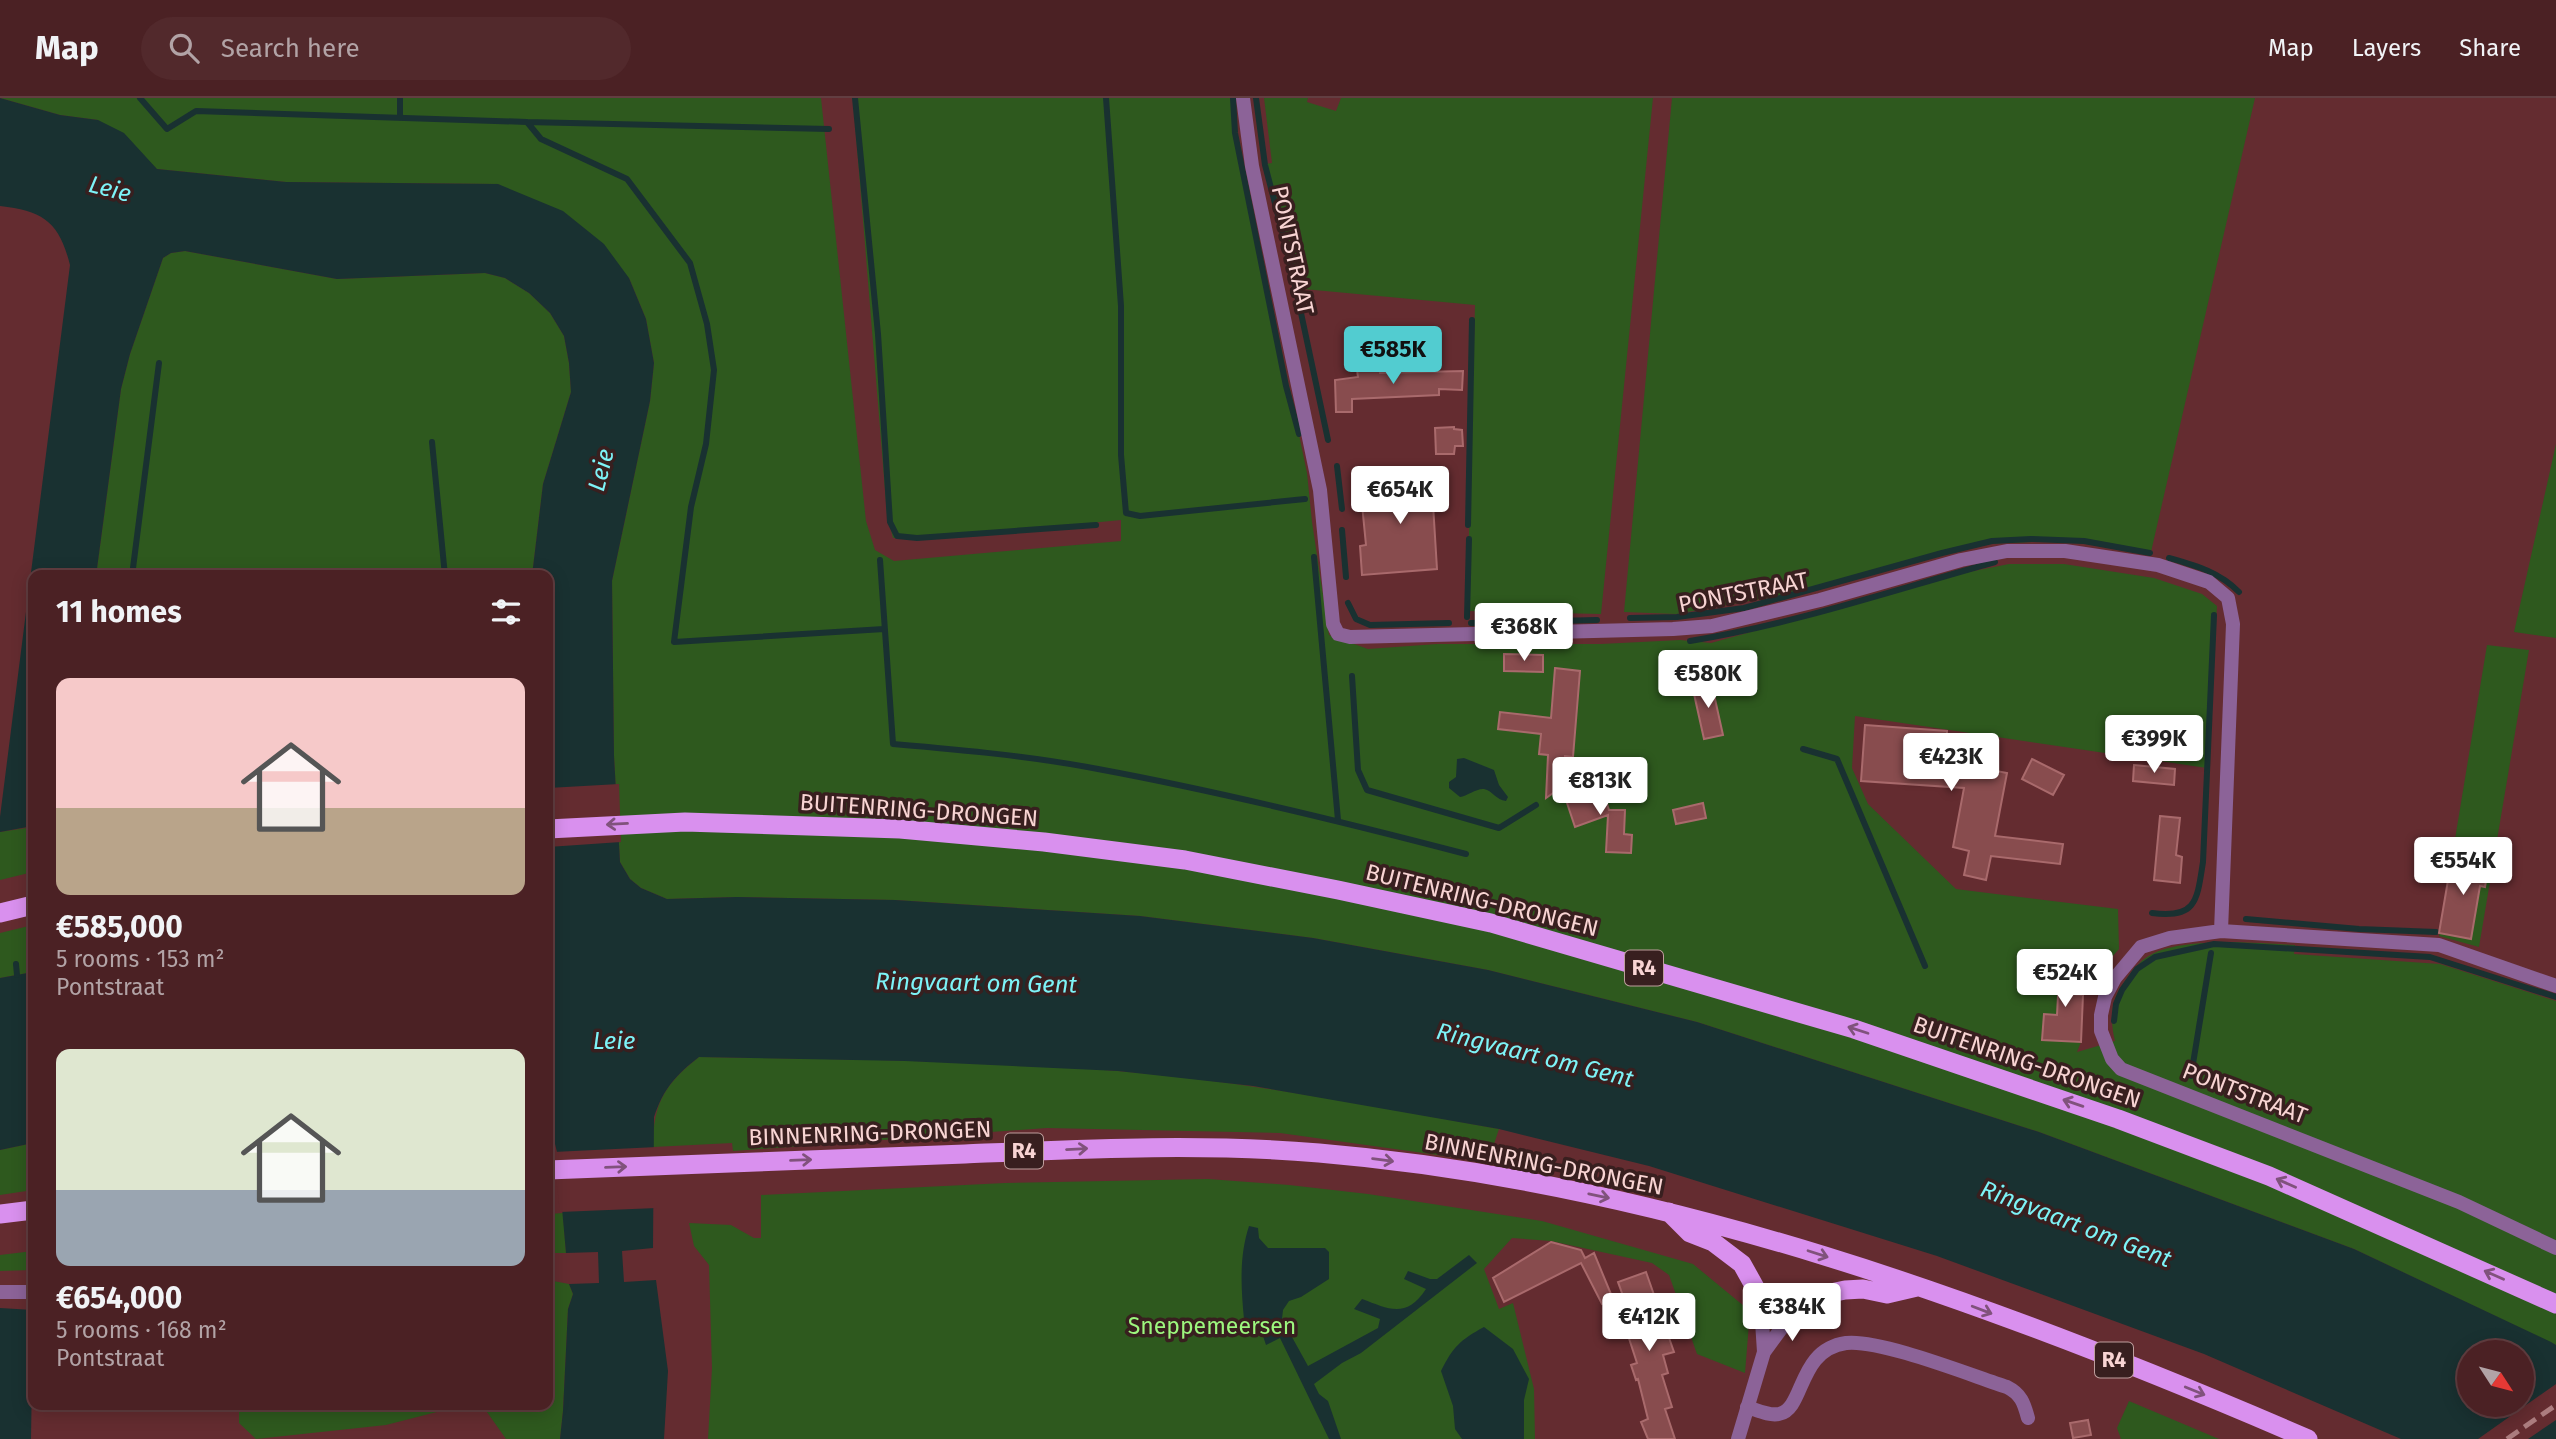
<!DOCTYPE html>
<html lang="en">
<head>
<meta charset="utf-8">
<style>
  body { margin:0; font-family:"Fira Sans",sans-serif; background:#52292c; color:#f1f3f6; height:100vh; display:flex; flex-direction:column; font-size:26px; white-space:nowrap }
  * { box-sizing:border-box; margin:0 }
  p { font-size:23px; color:#b2a3a6 }
  .icon { flex:none; width:38px; height:38px; fill:none; stroke:currentColor; stroke-width:2; stroke-linecap:round; stroke-linejoin:round }
  .map { position:relative; flex:1; overflow:hidden }
  .panel { position:absolute; left:28px; top:472px; width:525px; height:840px; display:flex; flex-direction:column; background:#4b2124; border-radius:14px; box-shadow:0 4px 18px #0003,0 0 0 2px #623e41 }
  .panel>* { flex:none }
  .needle { width:46px; rotate:126deg }
  .buttons { position:absolute; left:2457px; top:1242px; display:grid; gap:14px }
  .buttons a { display:grid; place-items:center; width:77px; height:77px; border-radius:50%; background:#4b2124; box-shadow:0 4px 18px #0003,0 0 0 2px #623e41; font-size:35px }
  .price { position:absolute; translate:-50% -60px; padding:0 16px; border-radius:7px; background:#fff; color:#222; font-size:23px; line-height:46px; filter:drop-shadow(0 2px 4px #0008) }
  .price::after { content:''; position:absolute; left:50%; top:42px; width:21px; height:16px; margin-left:-10px; background:inherit; clip-path:polygon(0 0,100% 0,50% 100%) }
  .price.selected { background:#52ccd0; color:#111 }
  ul { padding:0; list-style:none }
  li { display:grid; align-content:center; gap:14px; height:371px; padding:0 28px }
  li span { display:grid; place-items:center; height:217px; border-radius:14px; color:#555 }
  li>.icon { margin-inline-start:auto }
  span .icon { width:126px; height:126px; fill:#fffc; stroke-width:1 }
  li b { font-size:30px }
  h2 { display:flex; justify-content:space-between; align-items:center; height:84px; padding:0 28px; font-size:30px }
  header { display:flex; align-items:center; gap:42px; box-sizing:border-box; height:98px; padding:0 35px; background:#4b2124; border-bottom:2px solid #623e41 }
  header strong { font-size:33px }
  nav { display:flex; gap:38px; margin-inline-start:auto; font-size:24px }
  .search { width:490px; height:63px; background:#52292c; display:flex; align-items:center; gap:18px; box-sizing:border-box; padding:0 24px; border-radius:38px; color:#b2a3a6; font-size:26px }
  .map>svg:first-child { display:block }
</style>
</head>
<body>
<header>
<strong>Map</strong>
<div class="search"><svg class="icon" aria-label="search" viewBox="0 0 24 24"><circle cx="10" cy="10" r="6"/><path d="M15 15l6 6"/></svg>Search here</div>
<nav><a>Map</a><a>Layers</a><a>Share</a></nav>
</header>
<div class="map">
<svg width="2556" height="1341" viewBox="0 0 2556 1341">
  <rect width="100%" height="100%" fill="#642c30"/>
  <!-- green -->
  <path fill="#2e591e" fill-rule="evenodd" d="M0,0h821l45,423 9,29 19,11 227,-20v-21l-176,17 -52,1 -6,-24 -34,-416h380l6,49 68,326 5,49 17,113 39,14 69,-5h164l79,-4 31,3 253,-70 45,-9h55l90,14 48,16 15,12 -10,162 -352,-52 -3,52 16,36 88,85 162,20 1,40 -19,22 -17,24 -25,-1 -1,21 -13,-1 -2,25 39,3 -4,10 38,-11c-6,-24 -4,-46 14,-64 5,-7 11,-16 18,-20 30,-21 112,-14 148,-12l-1,9 146,10 116,37v344l-202,-96 -315,-117 -342,-110 -209,-52 -175,-32 -173,-22 -245,-16 -158,-3 -70,2 -26,-11 -11,-9 -10,-17 -6,-106 -2,-175 38,-180 4,-38 -8,-44 -17,-41 -131,-94 -212,-2 -129,-13 -59,-49 -38,-5zM2042,853h18l1,3h12v14h-14v-5h-16z
    M1264,0h44l-1,4 29,9 5,-13h312l-52,516 -134,-3 8,-306 -182,-17 -28,-116v-8l7,-1z
    M1672,0h583l-104,454 -89,-11 -87,3 -186,50 -113,20 -52,-2z
    M185,153l152,28 148,-6 20,5 24,15 21,20 14,23 5,27 2,29 -28,92 -11,92h-436l25,-187 9,-35 33,-96 8,-5z
    M2556,346v194l-42,-6z
    M2487,547l42,5 -50,297 -40,-11z
    M33,729v45l-33,8v-48z
    M33,827v47l-33,6v-45z
    M699,959c139,2 279,3 418,14 128,10 255,35 382,58l-11,33 -208,-29 -233,-5 -314,23 -1,-8 -79,4c0,-44 12,-63 46,-90z
    M33,1045v47l-33,5v-45z
    M1208,1081l81,6 79,9 174,27 151,43 57,47 -5,62 -48,-19 -28,-79 -17,-12 -101,-22 -39,-3 -28,31 15,40 14,-6 21,86 1,50h-827l4,-71 -3,-103 -15,-19 -5,-23 42,2 23,13h7v-43l244,-12z
    M563,1115l3,40h-18v-39z
    M33,1153v19l-33,1v-16z
    M548,1182l21,4 4,10 -5,15 -5,102 -3,28h-54l-24,-34h66z
    M2129,1303l90,38h-98l-4,-11z
    M239,1307h225l-78,20 -130,14 -17,-16z"/>
  <!-- water -->
  <path fill="#193131" fill-rule="evenodd" d="M0,0l60,17 38,5 26,13 33,36 129,13 212,2 65,27 41,33 25,34 17,41 8,44 -4,38 -38,180 2,175 6,106 10,17 11,9 26,11 70,-2 158,3 245,16 173,22 175,32 209,52 342,110 315,117 197,93 5,3v94h-155l-197,-85 -267,-98 -288,-90 -150,-37 -246,-43 -135,-15 -213,-10 -206,-4c-24,19 -35,31 -45,60l-1,131 -31,3 2,31 32,-2 12,91 -4,68h-104l3,-28 5,-102 5,-15 -4,-10 30,-1 -1,-31 -32,1 -9,-101 -9,-37v-539h-16l11,-92 28,-92 -2,-29 -5,-27 -14,-23 -21,-20 -24,-15 -20,-5 -148,6 -152,-28 -14,2 -8,5 -33,96 -9,35 -25,187h-63v250l-33,6v-15l70,-552c-11,-43 -26,-54 -70,-59zM2469,1255h53v52h-53z
    M1464,660l30,12 5,15 9,12 -2,4c-10,-1 -13,-10 -22,-12 -7,-1 -17,7 -24,8l-11,-9v-6l7,-5 1,-18z
    M33,874v171l-33,7v-172z
    M1249,1128l9,2 1,10 9,10h57l4,4v27l-28,18 -12,4 -6,9 -1,9 26,47 70,-38 2,-9 -26,-10 8,-10c27,10 44,20 64,-10l-22,-10 4,-8 22,8h7l32,-24 8,8 -116,90 -19,10 -28,21 5,10 9,7 13,38h-12l-49,-101 -14,7 -6,-18 -16,-8c-3,-32 -5,-62 5,-93z
    M0,1210l33,2 -2,129h-31z
    M1484,1229l29,22 16,30 -5,21v39h-62l-7,-10 -2,-23 -12,-35c12,-24 19,-31 43,-44z"/>
  <!-- pier -->
  <path fill="#642c30" d="M619,686l2,58 -73,5v-59z
    M657,1049v61l-97,4 -7,-60z
    M2556,1286v36l-28,19h-50z"/>
  <g fill="none" stroke-linecap="round" stroke-linejoin="round">
    <!-- stream -->
    <path stroke="#193131" stroke-width="6" d="M140,0l27,31 29,-18 331,11 14,17 86,40 63,84 17,61 7,46 -8,74 -15,63 -17,135 210,-13
      M855,0l23,236 12,188 7,14 20,2 179,-13
      M1106,0l15,208v149l5,58 14,3 165,-17
      M1233,0l2,35 51,253 13,48
      M1256,0l9,67 26,100
      M400,20v-20
      M527,24l302,7
      M1294,182l34,160
      M432,344l13,134
      M1337,368l5,43
      M1468,427l4,-205
      M1342,432l4,47
      M1314,459l24,263
      M2169,460c28,8 50,14 70,34
      M880,462l13,184c69,6 138,12 205,25 124,23 246,53 368,85
      M132,478l27,-213
      M1348,505l8,16 14,6 79,-2
      M1467,519l2,-78
      M1630,520l47,-1 67,-9 198,-55 50,-12 39,-2 53,2 66,12
      M1471,525l126,-3
      M1690,543c104,-17 204,-51 305,-79
      M1352,578l6,94 9,20 132,38 37,-23
      M1803,651l34,10 88,207
      M2152,815c45,6 45,-13 51,-51l11,-247
      M2246,821l113,10 77,3
      M16,866l1,11
      M2114,923l2,-17 6,-14 15,-21 18,-12 59,-13 216,13 126,40
      M2191,978l20,-123"/>
  </g>
  <!-- building -->
  <path fill="#884c4e" stroke="#a96a6c" stroke-width="2" d="M1380,271v4l83,-2 -1,19 -23,-1v6l-87,4v13h-16l-1,-32 23,-3 -1,-7z
    M1454,329v2l8,1 1,16h-8l-1,8h-18l-1,-26z
    M1442,381l3,24 -12,1 4,65 -75,6 -2,-29 6,-1 -6,-61z
    M1504,556l39,1v17l-39,-1z
    M1555,570l25,3 -7,86 -8,-1 -2,23 3,5 -20,14 2,-43 -9,-1 2,-20 -43,-5 2,-17 51,6z
    M1711,583l12,54 -19,4 -12,-54z
    M1865,627l82,6 -2,30 62,12 -12,63 68,8 -3,20 -69,-8 -5,24 -22,-5 5,-24 -16,-4 11,-59 -103,-7z
    M2032,661l32,16 -11,20 -31,-16z
    M2134,667l41,4 -1,16 -41,-4z
    M1601,687l8,25h16l-1,24 8,1 -1,18 -25,-1 2,-37 -33,12 -10,-30z
    M1703,705l3,15 -30,6 -3,-14z
    M2160,718l20,2 -4,37 6,2 -2,26 -26,-3z
    M2452,759l37,6 -4,24 -5,-1 -9,53 -32,-6z
    M2060,860l13,1v35l10,1 -2,47 -39,-2 2,-26 13,1z
    M1551,1144l30,8 4,8 9,-5 19,46 -11,5 -21,-41 -77,39 -11,-24z
    M1646,1174l28,80 -11,3 5,18 -6,2 10,32 -7,2 10,30h-27l-7,-17 7,-3 -10,-40 -2,1 -5,-15 6,-2 -14,-43 8,-2 -13,-36z
    M2088,1322l3,15 -18,3 -3,-15z"/>
  <g fill="none" stroke-linecap="round" stroke-linejoin="round">
    <!-- minor -->
    <path stroke="#8c6398" stroke-width="14" d="M1243,0l9,68 68,324 13,134 5,10 12,3 323,-8 39,-3 108,-26 141,-40 46,-9h58l93,14 51,17 19,16 5,26 -12,307
      M2556,888l-117,-41 -218,-14 -51,7 -29,9 -26,31 -10,19 -4,18v16l11,28 9,10 338,133 97,46
      M0,1194h33
      M1761,1208l3,46
      M1747,1309c10,3 22,9 32,7 26,-5 18,-64 67,-71 34,-4 124,32 161,44 14,7 17,16 21,31
      M1738,1341l26,-87 28,-38"/>
    <!-- trunk -->
    <path stroke="#d990ee" stroke-width="19" d="M548,731l137,-7 215,7 144,13 141,18 153,30 153,33 363,106 264,90 151,57 287,128
      M0,815l33,-8
      M548,1072c139,-5 278,-11 417,-16 118,-5 236,-11 354,-1 344,29 674,150 989,286
      M1669,1114l21,21 23,9 29,22 15,27 4,15
      M0,1116l33,-4
      M1792,1216l34,-20 19,-4 18,-1 24,5 30,-7"/>
    <!-- rail -->
    <path stroke="#ac7d7f" stroke-width="5" stroke-dasharray="14 7" stroke-linecap="butt" d="M2507,1341l49,-34"/>
  </g>
  <!-- one-way arrows -->
  <defs><path id="oneway-shaft" d="M-6 0H5M1.5-3L5.5 0L1.5 3" fill="none" stroke-width="1.6" stroke-linecap="round" stroke-linejoin="round" transform="scale(1.75)"/></defs>
  <g stroke="#80527c">
    <use href="#oneway-shaft" transform="translate(617 726) rotate(177)"/>
    <use href="#oneway-shaft" transform="translate(1858 932) rotate(-162)"/>
    <use href="#oneway-shaft" transform="translate(2073 1005) rotate(-161)"/>
    <use href="#oneway-shaft" transform="translate(1077 1051) rotate(-3)"/>
    <use href="#oneway-shaft" transform="translate(801 1062) rotate(-2)"/>
    <use href="#oneway-shaft" transform="translate(1383 1062) rotate(7)"/>
    <use href="#oneway-shaft" transform="translate(616 1069) rotate(-2)"/>
    <use href="#oneway-shaft" transform="translate(2286 1085) rotate(-156)"/>
    <use href="#oneway-shaft" transform="translate(1599 1098) rotate(12)"/>
    <use href="#oneway-shaft" transform="translate(1818 1156) rotate(18)"/>
    <use href="#oneway-shaft" transform="translate(2494 1177) rotate(-156)"/>
    <use href="#oneway-shaft" transform="translate(1982 1212) rotate(21)"/>
    <use href="#oneway-shaft" transform="translate(2195 1293) rotate(22)"/>
  </g>
  <g text-anchor="middle" dominant-baseline="central" stroke-width="7" stroke-linejoin="round" paint-order="stroke">
    <!-- shield labels -->
    <g fill="#381f1f" stroke="#be9e9d" stroke-width="2">
      <rect x="1625" y="852.5" width="38" height="35" rx="5"/>
      <rect x="1005" y="1035.5" width="38" height="35" rx="5"/>
      <rect x="2095" y="1244.5" width="38" height="35" rx="5"/>
    </g>
    <g font-size="21" font-weight="bold" fill="#f8d4d3">
      <text x="1644" y="870">R4</text>
      <text x="1024" y="1053">R4</text>
      <text x="2114" y="1262">R4</text>
    </g>
    <!-- street labels -->
    <g font-size="23" fill="#f8d4d3" stroke="#381f1f">
      <text transform="translate(1293 152) rotate(78)">PONTSTRAAT</text>
      <text transform="translate(1743 494) rotate(-11)">PONTSTRAAT</text>
      <text transform="translate(919 712) rotate(4)">BUITENRING-DRONGEN</text>
      <text transform="translate(1482 802) rotate(14)">BUITENRING-DRONGEN</text>
      <text transform="translate(2027 964) rotate(19)">BUITENRING-DRONGEN</text>
      <text transform="translate(2245 995) rotate(21)">PONTSTRAAT</text>
      <text transform="translate(870 1035) rotate(-2)">BINNENRING-DRONGEN</text>
      <text transform="translate(1544 1066) rotate(11)">BINNENRING-DRONGEN</text>
    </g>
    <!-- park labels -->
    <g font-size="23" fill="#9df77e" stroke="#381f1f">
      <text x="1212" y="1228">Sneppemeersen</text>
    </g>
    <!-- water labels -->
    <g font-size="24" font-style="italic" fill="#7df3f7" stroke="#381f1f">
      <text transform="translate(110 91) rotate(15)">Leie</text>
      <text transform="translate(601 372) rotate(-76)">Leie</text>
      <text transform="translate(976 885) rotate(1)">Ringvaart om Gent</text>
      <text x="614" y="943">Leie</text>
      <text transform="translate(1535 957) rotate(14)">Ringvaart om Gent</text>
      <text transform="translate(2076 1126) rotate(21)">Ringvaart om Gent</text>
    </g>
  </g>
</svg>
<div class="buttons">
<a><svg class="needle" viewBox="-14 -14 28 28"><path d="M0-13l5 13h-10z" fill="#e53935"/><path d="M0 13l5-13h-10z" fill="#b2a3a6"/></svg></a>
</div>
<b class="price selected" style="left:1393px;top:288px">€585K</b>
<b class="price" style="left:1400px;top:428px">€654K</b>
<b class="price" style="left:1524px;top:565px">€368K</b>
<b class="price" style="left:1708px;top:612px">€580K</b>
<b class="price" style="left:2154px;top:677px">€399K</b>
<b class="price" style="left:1951px;top:695px">€423K</b>
<b class="price" style="left:1600px;top:719px">€813K</b>
<b class="price" style="left:2463px;top:799px">€554K</b>
<b class="price" style="left:2065px;top:911px">€524K</b>
<b class="price" style="left:1792px;top:1245px">€384K</b>
<b class="price" style="left:1649px;top:1255px">€412K</b>
<section class="panel">
<h2>11 homes<svg class="icon" aria-label="filters" viewBox="0 0 24 24"><path d="M4 7h16M4 17h16"/><circle cx="9" cy="7" r="2"/><circle cx="15" cy="17" r="2"/></svg></h2>
<ul>
<li><span style="background:linear-gradient(#f6c9c9 60%,#b9a48a 0)"><svg class="icon" aria-label="home" viewBox="0 0 24 24"><path d="M3 11l9-7 9 7M6 9v11h12V9"/></svg></span><div><b>€585,000</b><p>5 rooms · 153 m²</p><p>Pontstraat</p></div></li>
<li><span style="background:linear-gradient(#dfe7d0 65%,#9aa5b1 0)"><svg class="icon" aria-label="home" viewBox="0 0 24 24"><path d="M3 11l9-7 9 7M6 9v11h12V9"/></svg></span><div><b>€654,000</b><p>5 rooms · 168 m²</p><p>Pontstraat</p></div></li>
</ul>
</section>
</div>
</body>
</html>
